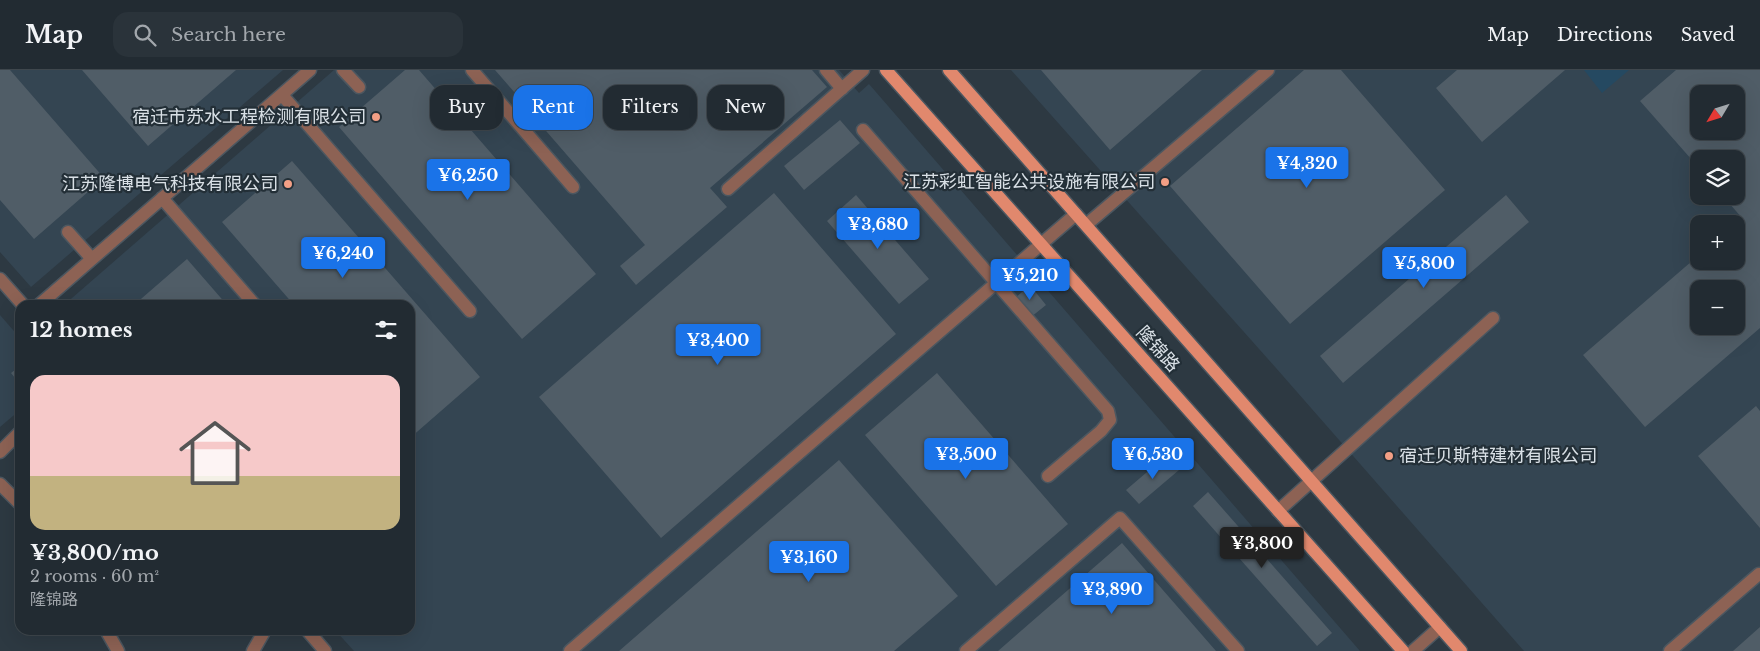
<!DOCTYPE html>
<html lang="en">
<head>
<meta charset="utf-8">
<style>
  body { margin:0; font-family:"Libre Baskerville","Noto Sans SC",serif; background:#2a333a; color:#f1f3f6; height:100vh; display:flex; flex-direction:column; font-size:19px; white-space:nowrap }
  * { box-sizing:border-box; margin:0 }
  p { font-size:16px; color:#a2a7ac }
  .icon { flex:none; width:28px; height:28px; fill:none; stroke:currentColor; stroke-width:2; stroke-linecap:round; stroke-linejoin:round }
  .map { position:relative; flex:1; overflow:hidden }
  .details { position:absolute; left:15px; top:230px; width:400px; height:335px; display:flex; flex-direction:column; background:#222b32; border-radius:15px; box-shadow:0 5px 20px #0002,0 0 0 1px #3f474d }
  .details>* { flex:none }
  .guide { position:absolute; left:430px; top:15px; width:475px; height:45px; display:flex; gap:10px }
  .needle { width:32px; rotate:232deg }
  .fabs { position:absolute; left:1690px; top:15px; display:grid; gap:10px }
  .fabs a { display:grid; place-items:center; width:55px; height:55px; border-radius:10px; background:#222b32; box-shadow:0 5px 20px #0002,0 0 0 1px #3f474d; font-size:25px }
  .price { position:absolute; translate:-50% -42px; padding:0 11px; border-radius:5px; background:#1a73e8; color:#fff; font-size:16px; line-height:32px; filter:drop-shadow(0 1px 2px #0008) }
  .price::after { content:''; position:absolute; left:50%; top:30px; width:15px; height:11px; margin-left:-8px; background:inherit; clip-path:polygon(0 0,100% 0,50% 100%) }
  .price.selected { background:#222; color:#fff }
  ul { padding:0; list-style:none }
  li { display:grid; align-content:center; gap:10px; height:265px; padding:0 15px }
  li+li { border-top:1px solid #3f474d }
  li span { display:grid; place-items:center; height:155px; border-radius:15px; color:#555 }
  li>.icon { margin-inline-start:auto }
  span .icon { width:90px; height:90px; fill:#fffc; stroke-width:1 }
  li b { font-size:21px }
  h2 { display:flex; justify-content:space-between; align-items:center; height:60px; padding:0 15px; font-size:21px }
  .tag { padding:0 18px; border-radius:15px; background:#222b32; box-shadow:0 5px 20px #0002,0 0 0 1px #3f474d; font-size:18px; line-height:45px }
  .tag.selected { background:#1a73e8; color:#fff }
  header { display:flex; align-items:center; gap:30px; box-sizing:border-box; height:70px; padding:0 25px; background:#222b32; border-bottom:1px solid #3f474d }
  header strong { font-size:24px }
  nav { display:flex; gap:28px; margin-inline-start:auto; font-size:18px }
  .search { width:350px; height:45px; background:#2a333a; display:flex; align-items:center; gap:12px; box-sizing:border-box; padding:0 18px; border-radius:15px; color:#a2a7ac; font-size:19px }
  .map>svg:first-child { display:block }
</style>
</head>
<body>
<header>
<strong>Map</strong>
<div class="search"><svg class="icon" aria-label="search" viewBox="0 0 24 24"><circle cx="10" cy="10" r="6"/><path d="M15 15l6 6"/></svg>Search here</div>
<nav><a>Map</a><a>Directions</a><a>Saved</a></nav>
</header>
<div class="map">
<svg width="1760" height="581" viewBox="0 0 1760 581">
  <rect width="100%" height="100%" fill="#2d3942"/>
  <!-- built -->
  <path fill="#344552" fill-rule="evenodd" d="M0,0h283l-252,217 -31,-35z
    M334,0h505l20,23 10,-9 491,567h-1006l-19,-21h75v-325h-346z
    M1011,0h749v581h-236l-248,-283zM1699,24h37v37h-37zM1699,89h37v37h-37zM1699,154h37v37h-37zM1699,219h37v37h-37z
    M0,245l20,23v72l-20,17z"/>
  <!-- green -->
  <path fill="#254961" d="M1584,0h45l-27,23z"/>
  <!-- building -->
  <path fill="#505d67" fill-rule="evenodd" d="M0,0h10l94,108 -70,61 -34,-39z
    M82,0h154l-88,76z
    M405,0h14l177,204 -74,65 -183,-212z
    M495,0h317l15,17 -117,101 17,19 -91,78 -16,-19 25,-21 -131,-151 1,-1z
    M1041,0h161l-92,80z
    M1304,0h37l104,120 -155,134 -120,-138z
    M1457,0h108l-83,72 -46,-54z
    M1676,0h84v258l-115,99 -62,-72 116,-100v6h37v-37h-1l7,-6 -19,-22h13v-37h-37v9l-59,-67zM1699,24h37v37h-37zM1699,219h37v37h-37z
    M840,50l20,23 -56,47 -20,-24z
    M292,91l188,216 -70,61v-133h-116l-72,-83z
    M774,123l122,141 -235,204 -122,-141z
    M856,125l73,84 -30,25 -72,-83z
    M1506,125l23,27 -186,161 -23,-27z
    M187,189l40,46h-93z
    M1030,215l16,20 -15,12 -16,-19z
    M20,296v18l-9,-11z
    M937,303l131,151 -72,62 -131,-151z
    M1756,336l4,5v117l-62,-72z
    M1167,385l12,15 -40,34 -13,-14z
    M839,390l119,136 -64,55h-275z
    M1208,422l124,141 -15,13 -124,-140z
    M1122,473l94,108h-218z
    M1760,557v24h-27z"/>
  <g fill="none" stroke-linecap="round" stroke-linejoin="round">
    <defs>
      <path id="minor" d="M343,0l16,17
        M472,0l101,117
        M826,0l16,19
        M282,25l188,216
        M863,60l245,281 2,9 -9,11 -53,45
        M728,119l135,-119
        M162,128l93,107
        M1086,155l182,-155
        M68,162l24,27
        M0,209l23,26
        M39,235l271,-235
        M0,382l20,-20
        M0,414l20,20
        M1278,441l215,-193
        M106,560l12,21
        M307,560l18,21
        M253,581l12,-21
        M570,581l506,-437
        M966,581l154,-133 118,133
        M1413,581l27,-24
        M1670,581l89,-77"/>
      <path id="major" d="M886,0l517,581
        M949,0l512,581"/>
    </defs>
    <!-- minor casing -->
    <use href="#minor" stroke="#4c5760" stroke-width="15"/>
    <!-- major casing -->
    <use href="#major" stroke="#4c5760" stroke-width="15"/>
    <!-- minor -->
    <use href="#minor" stroke="#8d6254" stroke-width="12"/>
    <!-- major -->
    <use href="#major" stroke="#e1886d" stroke-width="12"/>
  </g>
  <!-- markers -->
  <g fill="#f39f85" stroke="#232f37" stroke-width="2">
    <circle cx="376" cy="47" r="5"/>
    <circle cx="1165" cy="112" r="5"/>
    <circle cx="288" cy="114" r="5"/>
    <circle cx="1389" cy="386" r="5"/>
  </g>
  <g text-anchor="middle" dominant-baseline="central" stroke-width="4.5" stroke-linejoin="round" paint-order="stroke">
    <!-- poi labels -->
    <g font-size="18" fill="#d9e0e6" stroke="#232f37" text-anchor="end">
      <text x="366" y="47">宿迁市苏水工程检测有限公司</text>
      <text x="1155" y="112">江苏彩虹智能公共设施有限公司</text>
      <text x="278" y="114">江苏隆博电气科技有限公司</text>
      <text x="1399" y="386" text-anchor="start">宿迁贝斯特建材有限公司</text>
    </g>
    <!-- street labels -->
    <g font-size="18" fill="#d9e0e6" stroke="#232f37">
      <text transform="translate(1158 279) rotate(48)">隆锦路</text>
    </g>
  </g>
</svg>
<div class="fabs">
<a><svg class="needle" viewBox="-14 -14 28 28"><path d="M0-13l5 13h-10z" fill="#e53935"/><path d="M0 13l5-13h-10z" fill="#a2a7ac"/></svg></a>
<a><svg class="icon" aria-label="layers" viewBox="0 0 24 24"><path d="M12 4l9 5-9 5-9-5zM3 14l9 5 9-5"/></svg></a>
<a>+</a>
<a>−</a>
</div>
<b class="price" style="left:1307px;top:119px">¥4,320</b>
<b class="price" style="left:468px;top:131px">¥6,250</b>
<b class="price" style="left:878px;top:180px">¥3,680</b>
<b class="price" style="left:343px;top:209px">¥6,240</b>
<b class="price" style="left:1424px;top:219px">¥5,800</b>
<b class="price" style="left:1030px;top:231px">¥5,210</b>
<b class="price" style="left:718px;top:296px">¥3,400</b>
<b class="price" style="left:966px;top:410px">¥3,500</b>
<b class="price" style="left:1153px;top:410px">¥6,530</b>
<b class="price selected" style="left:1262px;top:499px">¥3,800</b>
<b class="price" style="left:809px;top:513px">¥3,160</b>
<b class="price" style="left:1112px;top:545px">¥3,890</b>
<div class="guide">
<a class="tag">Buy</a>
<a class="tag selected">Rent</a>
<a class="tag">Filters</a>
<a class="tag">New</a>
</div>
<section class="details">
<h2>12 homes<svg class="icon" aria-label="filters" viewBox="0 0 24 24"><path d="M4 7h16M4 17h16"/><circle cx="9" cy="7" r="2"/><circle cx="15" cy="17" r="2"/></svg></h2>
<ul>
<li><span style="background:linear-gradient(#f6c9c9 65%,#c2b280 0)"><svg class="icon" aria-label="home" viewBox="0 0 24 24"><path d="M3 11l9-7 9 7M6 9v11h12V9"/></svg></span><div><b>¥3,800/mo</b><p>2 rooms · 60 m²</p><p>隆锦路</p></div></li>
</ul>
</section>
</div>
</body>
</html>
